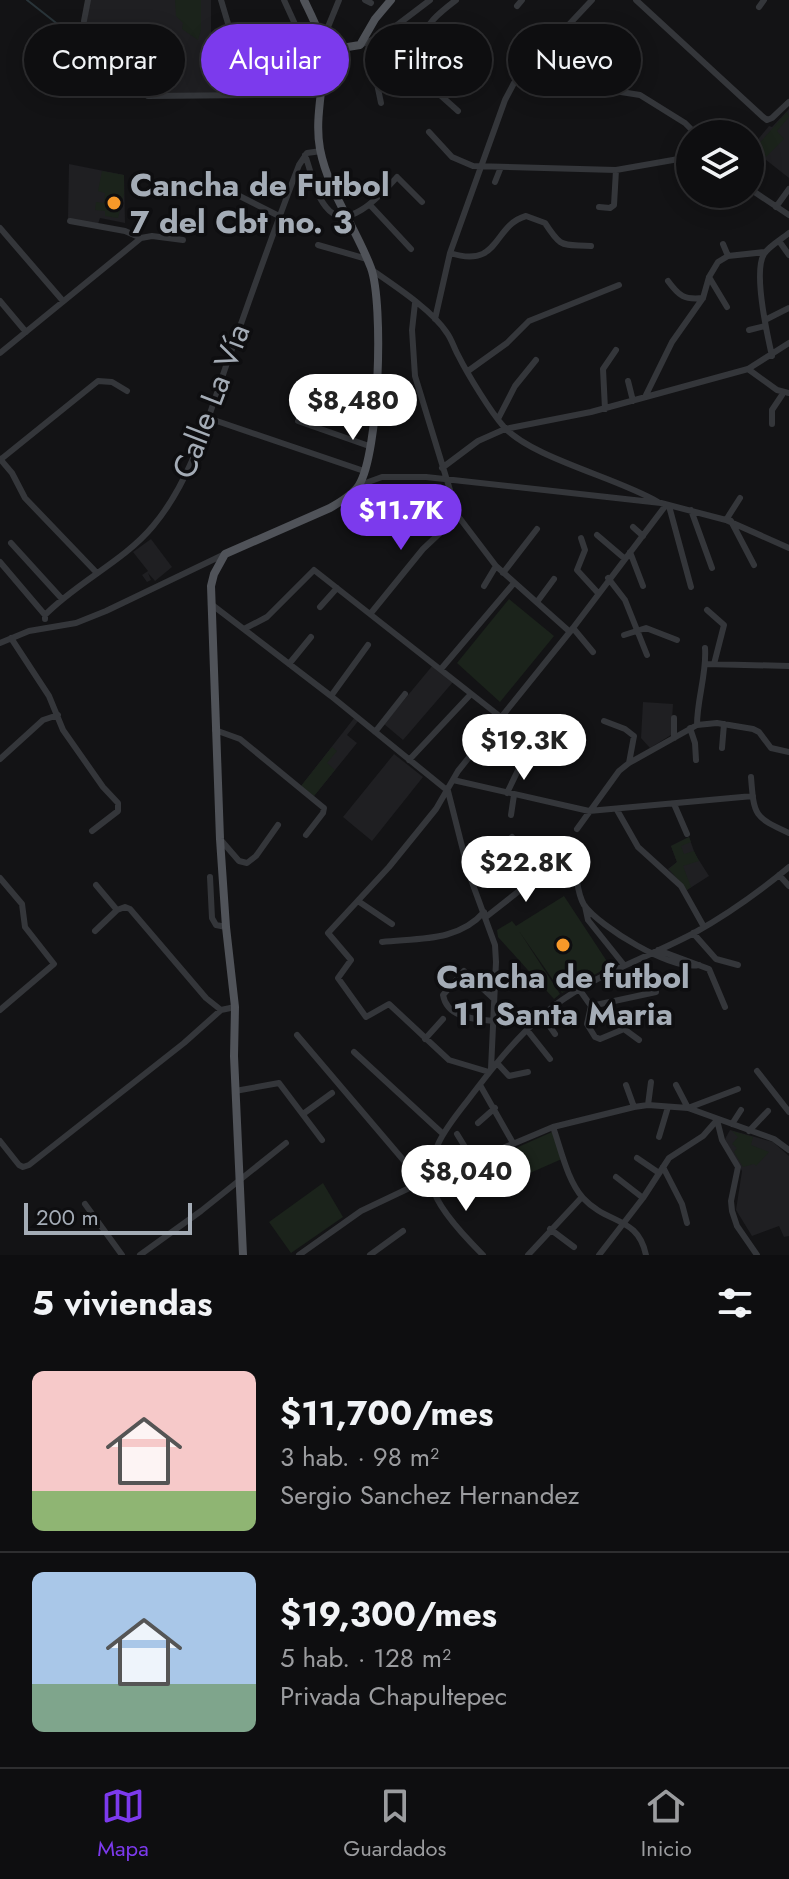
<!DOCTYPE html>
<html lang="es">
<head>
<meta charset="utf-8">
<style>
  body { margin:0; font-family:Jost,sans-serif; background:#171719; color:#f1f3f6; height:100vh; display:flex; flex-direction:column; font-size:30px; white-space:nowrap }
  * { box-sizing:border-box; margin:0 }
  p { font-size:26px; color:#9b9c9f }
  .icon { flex:none; width:44px; height:44px; fill:none; stroke:currentColor; stroke-width:2; stroke-linecap:round; stroke-linejoin:round }
  .map { position:relative; height:1255px; overflow:hidden }
  .side { display:flex; flex-direction:column; background:#0e0e10; flex:1 }
  .side>* { flex:none }
  .hud { position:absolute; left:24px; top:24px; width:742px; height:72px; display:flex; gap:16px }
  .buttons { position:absolute; left:676px; top:120px; display:grid; gap:16px }
  .buttons a { display:grid; place-items:center; width:88px; height:88px; border-radius:50%; background:#0e0e10; box-shadow:0 4px 20px #0003,0 0 0 2px #2e2e30; font-size:40px }
  .scale { position:absolute; left:24px; bottom:20px; width:168px; box-sizing:border-box; padding-left:8px; border:4px solid #a4acb6; border-top:0; font-size:22px; line-height:28px; white-space:nowrap; color:#a4acb6; -webkit-text-stroke:6px #0e0e10; paint-order:stroke }
  .price { position:absolute; translate:-50% -68px; padding:0 18px; border-radius:28px; background:#fff; color:#222; font-size:26px; line-height:52px; filter:drop-shadow(0 2px 4px #0008) }
  .price::after { content:''; position:absolute; left:50%; top:48px; width:24px; height:18px; margin-left:-12px; background:inherit; clip-path:polygon(0 0,100% 0,50% 100%) }
  .price.selected { background:#7c3aed; color:#fff }
  ul { padding:0; list-style:none }
  li { display:flex; align-items:center; gap:24px; height:200px; padding:0 32px }
  li+li { border-top:2px solid #2e2e30 }
  li span { display:grid; place-items:center; flex:none; width:224px; height:160px; border-radius:12px; color:#555 }
  li>.icon { margin-inline-start:auto }
  span .icon { width:96px; height:96px; fill:#fffc; stroke-width:1 }
  li b { font-size:34px }
  h2 { display:flex; justify-content:space-between; align-items:center; height:96px; padding:0 32px; font-size:34px }
  .tag { padding:0 28px; border-radius:36px; background:#0e0e10; box-shadow:0 4px 20px #0003,0 0 0 2px #2e2e30; font-size:28px; line-height:72px }
  .tag.selected { background:#7c3aed; color:#fff }
  .dock { display:flex; justify-content:space-around; align-items:center; height:112px; border-top:2px solid #2e2e30; background:#0e0e10; font-size:22px; color:#9b9c9f }
  .dock a { display:grid; justify-items:center; gap:4px }
  .dock .selected { color:#7c3aed }
  .map>svg:first-child { display:block }
</style>
</head>
<body>
<div class="map">
<svg width="789" height="1255" viewBox="0 0 789 1255">
  <rect width="100%" height="100%" fill="#131315"/>
  <!-- built -->
  <path fill="#1f1f22" d="M90,0h121v34l18,59h-81l-64,-52z
    M789,109v69l-38,-30 18,-22 3,1z
    M69,164l55,11 1,48 -25,-5 -2,6 -30,-5z
    M151,539l21,28 -17,14 -7,-8 3,7 -4,2 -5,-7 6,-4 -15,-19z
    M433,665l20,17 -50,58 -19,-16z
    M643,702l30,2 -2,31 -21,13 -9,-10z
    M355,717l4,3 -12,15 10,8 -43,53 -13,-10z
    M394,754l29,23 -51,64 -29,-24z
    M689,837l6,17 14,22 -22,14 -19,-21 9,-7 -6,-16z
    M730,1130l43,12 16,14v80l-5,1 -5,-11 -27,10 -16,-26 6,-39 -17,-32z"/>
  <!-- green -->
  <path fill="#1b231b" d="M175,0h26v30l-3,10 -16,-11 1,-6 -7,-7z
    M787,112l2,5 -12,14 7,8 -18,18 -10,-10z
    M102,171l22,4v19l-6,24 -13,-2v-5l-10,-1 1,-8 8,1 1,-10 -7,-2z
    M509,599l45,37 -54,66 -43,-39z
    M332,747l5,4 -10,12 8,7 -21,26 -13,-10z
    M689,837l2,5 -10,4 3,8 10,-3 5,10 -16,5 8,21 -4,3 -18,-21 8,-7 -6,-16z
    M564,896l46,70 -48,27 -43,-62 41,63 -6,5 -56,-62 -1,-7 15,-9 4,5z
    M732,1131l21,6 -2,8 18,7 -13,14 -2,-2 -11,3 -9,-15 3,-4 -5,-4 6,-7z
    M552,1132l12,26 -61,27 -12,-26z
    M323,1183l20,34 -52,36 -22,-31z"/>
  <g fill="none" stroke-linecap="round" stroke-linejoin="round">
    <!-- stream -->
    <path stroke="#293439" stroke-width="2" d="M27,0l57,45"/>
    <!-- minor -->
    <path stroke="#34363a" stroke-width="6" d="M221,0l28,94
      M284,0l37,81
      M365,0l6,3
      M456,0c-17,13 -30,23 -37,45l4,5 29,20 -13,24 19,17
      M636,0l127,117 4,3 5,-2 17,-16
      M517,6l5,-6
      M759,7l5,-7
      M84,21l4,-21
      M425,29l39,25
      M373,41l2,33 6,29
      M321,44l18,-44
      M360,45l24,-10 46,-35
      M531,65l45,20 64,10 45,28 11,11
      M148,96l110,-1 5,-2 5,-8 8,-3 45,4
      M429,132l23,25 21,9 143,4 74,-13
      M305,155c6,16 10,39 21,52 21,28 57,-15 71,-30l25,25
      M495,182l6,-15
      M218,185l61,31
      M750,189l39,26
      M370,205l41,44
      M599,207l11,1 4,-3 2,-35
      M776,207l13,-18
      M70,221l55,10 16,7 11,-2 31,4
      M0,228l63,73
      M779,241l10,14
      M723,244l5,12
      M318,245l49,14
      M450,253c51,16 42,-27 76,-37l19,7c17,26 16,21 46,23
      M372,270c23,16 60,40 75,63 5,7 7,15 11,22 10,20 32,56 46,72 28,31 114,51 154,75
      M709,277l18,30
      M668,281c11,15 16,19 35,17
      M0,301l26,31
      M415,303l-3,27 3,46 43,140 38,50 74,66
      M435,319l15,-66 55,-153 9,-17 78,-83
      M765,320l24,-12
      M749,330l16,-4
      M0,353l141,-115
      M772,356c-5,-22 -19,-84 -8,-102 5,-8 18,-15 25,-21
      M748,369l29,21 12,3
      M468,371l39,-28 22,-22 90,-36
      M628,381l5,20
      M292,397l81,23
      M645,397l27,-55 31,-44 6,-21 9,-15 10,-6 37,-4
      M605,409l-2,-40 13,-19
      M208,418l156,53
      M498,419l17,-33 21,-26
      M298,421l71,25
      M772,424v-14l10,-15
      M0,459l12,14 13,25 71,74
      M0,460l98,-79 14,1 15,9
      M442,468l36,-27 27,-12 86,-17 157,-43 41,-26
      M360,485l22,-8h44l235,26 65,17 63,28
      M669,506l22,81
      M691,510l21,58
      M726,520l14,-22
      M731,521l23,44
      M633,527l10,9
      M597,535l27,23
      M581,538l4,12 -8,20 21,23
      M11,543l51,56
      M630,552l13,34
      M0,562l45,53v4
      M503,573l34,-44
      M608,578l17,22 22,55
      M484,586l12,-20
      M537,602l17,-23
      M211,604l120,92 117,95 21,83 26,71 1,17 -5,107
      M320,607l17,-19
      M707,610l17,15 -10,39
      M371,613l52,-64 35,-33
      M45,615c32,-33 79,-54 108,-89 38,-45 54,-105 73,-160 24,-67 47,-134 73,-201l8,-12 14,-2
      M573,628l20,24
      M244,629l23,-12 47,-47 188,148
      M624,635l22,-7 31,12
      M11,638l38,58 14,34 40,57 15,16v8l-26,20
      M0,643l29,-12 47,-8 30,-12 119,-57
      M289,664l22,-27
      M706,664l83,2
      M441,669l73,-86
      M331,696l37,-51
      M604,721l21,8 9,7 -5,27
      M697,725c0,-26 10,-52 8,-77
      M690,728l5,15 1,17
      M215,730l25,9 84,69 -1,5 -17,22
      M375,732l30,-38
      M674,738v-20
      M722,748l2,-24
      M0,759l43,-39 15,-5
      M409,760l62,-66
      M751,777c3,39 3,40 38,56
      M453,780l136,31 164,-15
      M507,793l15,-31
      M674,804l13,30
      M617,810l21,37 43,39 23,41
      M511,815l3,-20
      M577,829l42,-58 10,-8 68,-38 20,-2 36,6 6,3 12,16 18,4
      M220,839l19,22 8,2 9,-7 22,-31
      M469,874l43,-37
      M779,875l10,11
      M210,877l2,41 4,7 10,2
      M0,878l22,26 3,23 29,37 -54,46
      M577,881c1,7 3,17 7,24 16,22 87,66 115,60
      M96,885l21,25
      M358,901l34,23
      M585,906l3,14 36,45
      M486,917l61,-48
      M95,931l22,-21 8,-3 5,2 76,89 15,12 14,-3
      M693,933l23,26 22,6
      M382,942c36,-4 76,0 102,-30
      M658,950l51,19 16,38
      M579,989l12,17
      M556,1004l13,17
      M591,1006l-4,18 8,13 5,2 24,-10 15,11
      M591,1006l65,-14
      M542,1015l13,19
      M493,1021c-19,-2 -46,-3 -50,-26l21,-24 30,28
      M527,1030l23,29
      M297,1035l125,147
      M425,1039l18,-20
      M354,1052l88,81
      M497,1063l12,13 19,-4
      M757,1071l32,41
      M489,1072l-40,-12 -60,-56 -23,13 -28,-39 13,-18 -23,-27 61,-66 47,-58 22,-38 115,-143 93,-123
      M480,1085l33,58
      M626,1085l8,22
      M676,1085l12,23 50,-19
      M235,1091l44,-8 43,57
      M648,1105l3,-23
      M303,1114l29,-21
      M717,1120l5,20 16,27 -7,34 1,10 5,15 20,29
      M478,1123l17,-15
      M732,1124l9,-14
      M553,1127c8,22 14,53 30,71 25,27 55,18 63,57
      M749,1131l19,-20
      M457,1134l16,26
      M659,1137l9,-30
      M0,1141l19,24 4,2 6,-2 155,-122 37,-33
      M637,1158l22,15
      M663,1167l19,37 5,19
      M616,1177l27,21
      M85,1204l37,51
      M550,1229l24,18
      M140,1255l61,-44 85,-68
      M299,1255l62,-44 61,-29 131,-55 81,-20 14,-2 40,3 86,31 15,11
      M370,1255l33,-24
      M483,1255c-15,-15 -47,-48 -50,-68 -7,-36 14,-60 35,-87 25,-33 52,-68 86,-94 42,-32 93,-48 140,-73 34,-19 65,-41 95,-66
      M528,1255l54,-58
      M599,1255l44,-57 26,-40 34,-22 14,-16"/>
    <!-- major -->
    <path stroke="#505359" stroke-width="8" d="M323,51l37,-6 15,-26 16,-19
      M243,1255l-9,-199 1,-49 -9,-80 -6,-88 -9,-253 3,-12 11,-20 105,-46c10,-6 23,-13 29,-23 20,-32 25,-181 12,-217 -15,-40 -43,-77 -51,-119 -6,-33 5,-64 3,-97 -1,-17 -12,-37 -19,-52"/>
  </g>
  <!-- markers -->
  <g fill="#f79929" stroke="#0e0e10" stroke-width="3">
    <circle cx="114" cy="203" r="8"/>
    <circle cx="563" cy="945" r="8"/>
  </g>
  <g text-anchor="middle" dominant-baseline="central" stroke-width="7" stroke-linejoin="round" paint-order="stroke">
    <!-- poi labels -->
    <g font-size="32" font-weight="bold" fill="#a4acb6" stroke="#0e0e10" text-anchor="start">
      <text x="130" y="185">Cancha de Futbol<tspan x="130" dy="37">7 del Cbt no. 3</tspan></text>
      <text x="563" y="977" text-anchor="middle">Cancha de futbol<tspan x="563" dy="37">11 Santa Maria</tspan></text>
    </g>
    <!-- street labels -->
    <g font-size="32" fill="#a4acb6" stroke="#0e0e10">
      <text transform="translate(211 401) rotate(-69)">Calle La Vía</text>
    </g>
  </g>
</svg>
<div class="buttons">
<a><svg class="icon" aria-label="layers" viewBox="0 0 24 24"><path d="M12 4l9 5-9 5-9-5zM3 14l9 5 9-5"/></svg></a>
</div>
<div class="scale">200 m</div>
<b class="price" style="left:353px;top:442px">$8,480</b>
<b class="price selected" style="left:401px;top:552px">$11.7K</b>
<b class="price" style="left:524px;top:782px">$19.3K</b>
<b class="price" style="left:526px;top:904px">$22.8K</b>
<b class="price" style="left:466px;top:1213px">$8,040</b>
<div class="hud">
<a class="tag">Comprar</a>
<a class="tag selected">Alquilar</a>
<a class="tag">Filtros</a>
<a class="tag">Nuevo</a>
</div>
</div>
<section class="side">
<h2>5 viviendas<svg class="icon" aria-label="filters" viewBox="0 0 24 24"><path d="M4 7h16M4 17h16"/><circle cx="9" cy="7" r="2"/><circle cx="15" cy="17" r="2"/></svg></h2>
<ul>
<li><span style="background:linear-gradient(#f6c9c9 75%,#8fb573 0)"><svg class="icon" aria-label="home" viewBox="0 0 24 24"><path d="M3 11l9-7 9 7M6 9v11h12V9"/></svg></span><div><b>$11,700/mes</b><p>3 hab. · 98 m²</p><p>Sergio Sanchez Hernandez</p></div></li>
<li><span style="background:linear-gradient(#a9c7e8 70%,#7fa58c 0)"><svg class="icon" aria-label="home" viewBox="0 0 24 24"><path d="M3 11l9-7 9 7M6 9v11h12V9"/></svg></span><div><b>$19,300/mes</b><p>5 hab. · 128 m²</p><p>Privada Chapultepec</p></div></li>
</ul>
</section>
<nav class="dock">
<a class="selected"><svg class="icon" aria-label="map" viewBox="0 0 24 24"><path d="M3 6l6-2 6 2 6-2v14l-6 2-6-2-6 2zM9 4v14M15 6v14"/></svg>Mapa</a>
<a><svg class="icon" aria-label="saved" viewBox="0 0 24 24"><path d="M7 4h10v16l-5-4-5 4z"/></svg>Guardados</a>
<a><svg class="icon" aria-label="home" viewBox="0 0 24 24"><path d="M3 11l9-7 9 7M6 9v11h12V9"/></svg>Inicio</a>
</nav>
</body>
</html>
